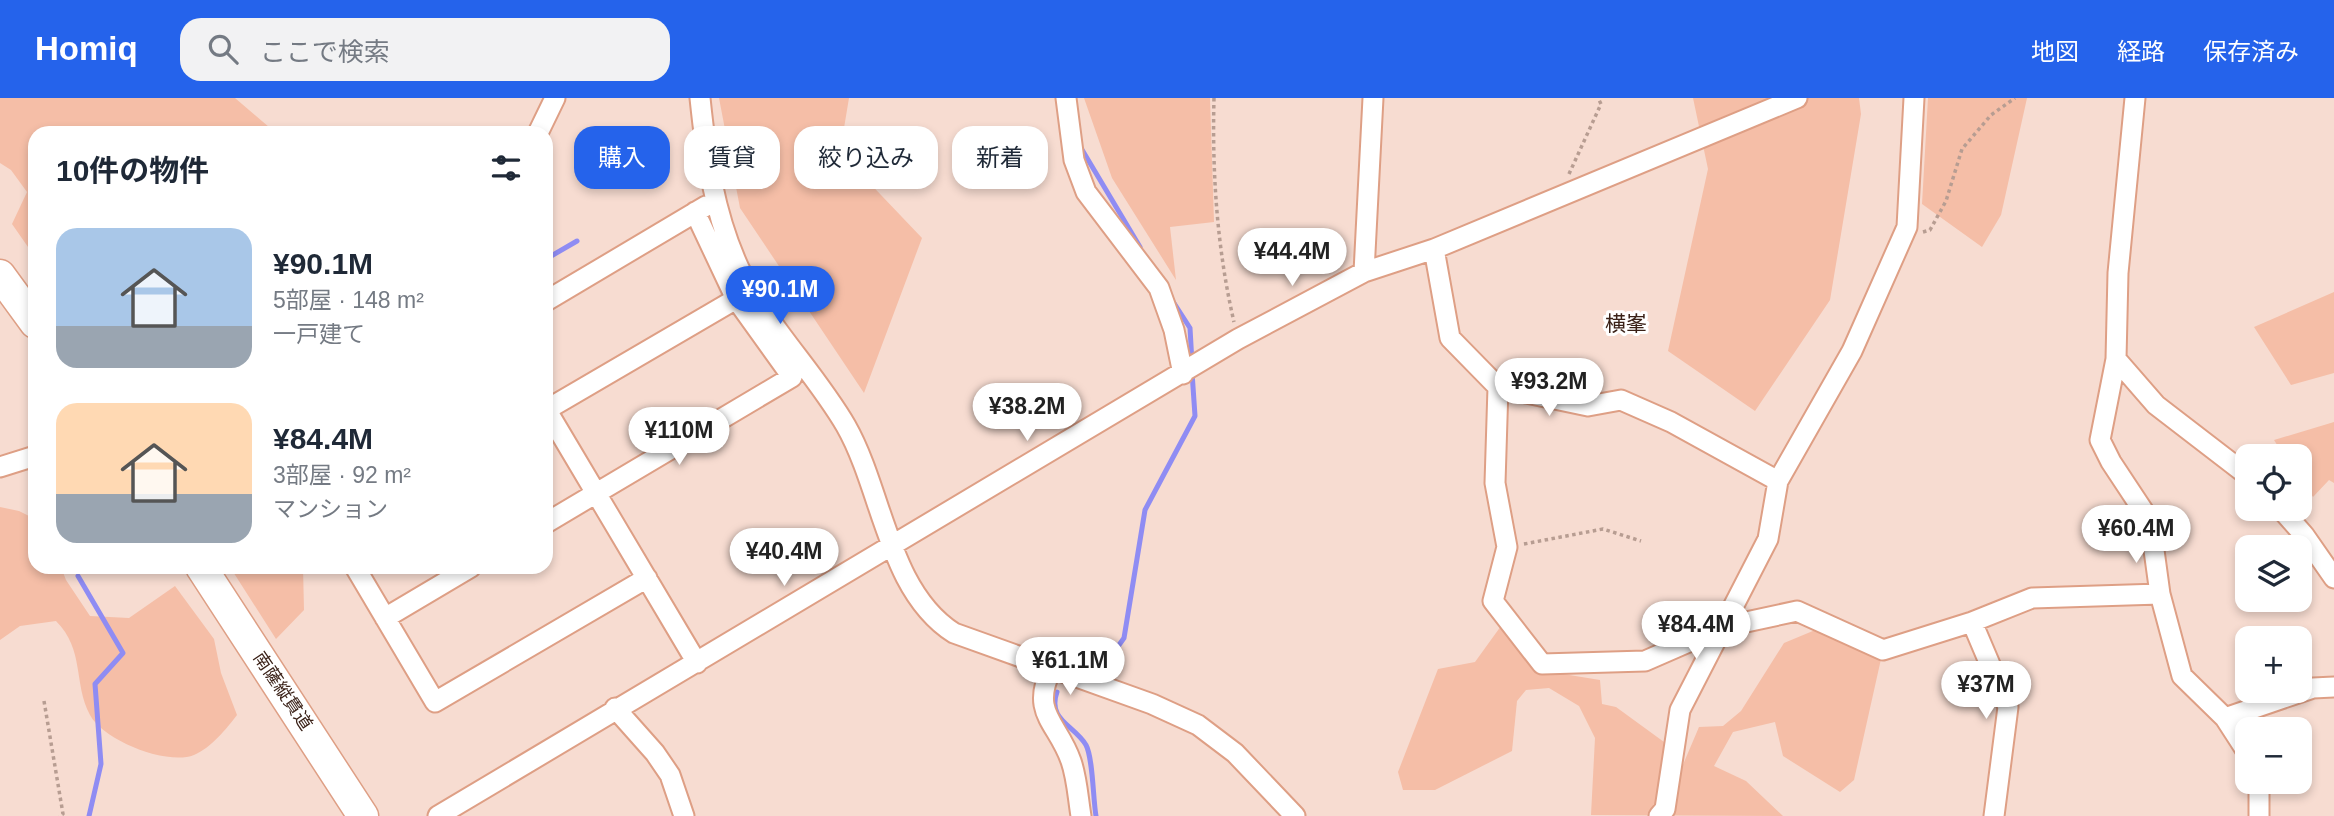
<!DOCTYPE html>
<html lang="ja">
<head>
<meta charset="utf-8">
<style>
  body { margin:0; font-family:Arial,"Noto Sans JP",sans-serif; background:#f2f2f3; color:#1f2937; height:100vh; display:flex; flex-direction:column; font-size:26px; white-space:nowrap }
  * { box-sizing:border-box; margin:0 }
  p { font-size:23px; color:#747a83 }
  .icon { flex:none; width:38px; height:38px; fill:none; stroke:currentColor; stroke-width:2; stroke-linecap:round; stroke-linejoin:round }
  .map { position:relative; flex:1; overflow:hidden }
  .sheet { position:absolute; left:28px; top:28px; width:525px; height:448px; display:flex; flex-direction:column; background:#fff; border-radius:21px; box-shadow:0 4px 10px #0003 }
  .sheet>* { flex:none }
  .top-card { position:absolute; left:574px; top:28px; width:665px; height:63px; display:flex; gap:14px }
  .controls { position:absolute; left:2235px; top:346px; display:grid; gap:14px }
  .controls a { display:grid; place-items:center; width:77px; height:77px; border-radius:14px; background:#fff; box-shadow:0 4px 10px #0003; font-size:35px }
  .price { position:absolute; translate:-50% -60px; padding:0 16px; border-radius:24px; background:#fff; color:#222; font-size:23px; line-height:46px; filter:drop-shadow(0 2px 4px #0008) }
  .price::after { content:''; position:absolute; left:50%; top:42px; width:21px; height:16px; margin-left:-10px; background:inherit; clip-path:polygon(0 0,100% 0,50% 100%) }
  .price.on { background:#2563eb; color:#fff }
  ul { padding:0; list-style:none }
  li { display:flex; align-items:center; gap:21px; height:175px; padding:0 28px }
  li span { display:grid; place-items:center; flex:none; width:196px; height:140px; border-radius:21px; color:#555 }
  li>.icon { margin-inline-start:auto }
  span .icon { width:84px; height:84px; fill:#fffc; stroke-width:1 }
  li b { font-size:30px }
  h2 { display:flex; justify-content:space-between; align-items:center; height:84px; padding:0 28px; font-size:30px }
  .chip { padding:0 24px; border-radius:21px; background:#fff; box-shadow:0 4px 10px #0003; font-size:24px; line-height:63px }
  .chip.on { background:#2563eb; color:#fff }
  header { display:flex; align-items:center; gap:42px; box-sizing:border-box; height:98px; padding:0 35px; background:#2563eb; color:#fff }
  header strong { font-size:33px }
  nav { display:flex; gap:38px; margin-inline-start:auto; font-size:24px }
  .search { width:490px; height:63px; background:#f2f2f3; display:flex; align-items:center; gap:18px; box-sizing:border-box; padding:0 24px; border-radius:21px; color:#747a83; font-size:26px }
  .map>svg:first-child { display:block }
</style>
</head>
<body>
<header>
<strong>Homiq</strong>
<div class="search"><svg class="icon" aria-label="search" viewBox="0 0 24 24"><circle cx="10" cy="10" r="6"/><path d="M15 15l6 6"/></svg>ここで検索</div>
<nav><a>地図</a><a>経路</a><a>保存済み</a></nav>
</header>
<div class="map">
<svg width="2334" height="718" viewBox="0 0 2334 718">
  <rect width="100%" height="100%" fill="#f7dcd1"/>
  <!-- green -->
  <path fill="#f5bea7" d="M0,0h235l41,35h-241v124l-23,-33 15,-32 -16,-22 -11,-7z
    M719,0h130l-9,54 82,86 -58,155 -124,-185z
    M1084,0h126l4,124 -44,5 6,53 -64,-102z
    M1693,0h166l2,16 -31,186 -75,111 -87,-60 40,-182z
    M1928,0h99l-26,117 -19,32 -60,-43z
    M2334,194v81l-43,12 -37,-58z
    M2334,324v61l-5,-3 -16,17 -13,-20v-20h-15l-11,-17z
    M0,409l19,4 16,8v48h26l5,13 24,36 39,2 46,-32 39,53 7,34 16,42c-10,13 -26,33 -43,40 -27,11 -91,-15 -104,-40 -17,-32 -5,-65 -34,-94l-36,5 -20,14z
    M230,469h73l1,43 -28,29z
    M1501,528l56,47 43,7 2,24 14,3 48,35v28l15,4 20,-47 24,-1 18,-15 43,-68 36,-15 61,31 -27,121 -14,12 -57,-36 -8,-34 -42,10 -19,34 32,15 37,35 -192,-1 4,-77 -16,-32 -30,-18 -23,2 -9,11 -5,50 -77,39h-32l-5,-18 40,-103 37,-7z"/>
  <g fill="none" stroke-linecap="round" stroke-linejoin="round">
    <!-- stream -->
    <path stroke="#8f8cf3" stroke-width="5" d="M1081,50l59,99
      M546,161l31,-18
      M1172,202l18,28 2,35
      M78,478l45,77 -28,31 6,80 -12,52
      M1091,570l18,-9 15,-21 21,-128 50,-94 -3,-44
      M1057,594c-10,28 17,33 29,53 7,13 7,54 10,71"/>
    <defs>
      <path id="street" d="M700,0c6,58 14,116 39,170 27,57 75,103 107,158 37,65 42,165 108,207l198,71 46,21 37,28 60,63
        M1066,0l8,62 12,32 73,96 15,42 9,44
        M2135,0l-17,175 -2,86 -16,81 11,22 39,59 10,73 22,82 43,42 22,34
        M538,35l17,-35
        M1434,151l16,89 48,49 90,19 33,-6 50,22 107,59
        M1364,174l9,-174
        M546,203l160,-95
        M2116,261l40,46 91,70
        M1498,289l-3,96 12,64 -14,54 49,63 103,-3 78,-34 74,-16 86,39 89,-28 60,-24 128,-4
        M546,311l151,254
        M546,312l190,-111
        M0,369l35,-11
        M2281,411l23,26 30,43
        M546,425l246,-146 -56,-78 -41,-87
        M355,469l80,135 212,-124
        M385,520l86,-51
        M1972,524l36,85 -14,109
        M1051,572c-21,43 7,53 20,91 6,17 7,37 10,55
        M615,610l40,45 15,22 14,41
        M2225,620l88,-30 21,-1
        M2259,684v34
        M438,718l800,-477 126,-67 70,-23 363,-151
        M1659,718l6,-7 15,-99 88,-171 10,-58 74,-130 55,-124 7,-129"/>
      <path id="primary" d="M0,177l35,48
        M201,469l162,249"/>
    </defs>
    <!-- street casing -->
    <use href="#street" stroke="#de9f85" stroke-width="23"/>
    <!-- primary casing -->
    <use href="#primary" stroke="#de9f85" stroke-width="33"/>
    <!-- path -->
    <path stroke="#b79d92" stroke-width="3.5" stroke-dasharray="3.5 3.5" stroke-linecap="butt" d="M1214,0c-2,74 3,151 20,224
      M1569,76l32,-70 -3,-6
      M1923,134l7,-2 16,-29 16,-52 29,-34 24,-17
      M1524,446l79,-15 38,12
      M44,603l19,113 -4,2"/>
    <!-- street -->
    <use href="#street" stroke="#fff" stroke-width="19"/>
    <!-- primary -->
    <use href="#primary" stroke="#fff" stroke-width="30"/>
  </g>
  <g text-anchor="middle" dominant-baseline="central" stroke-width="6" stroke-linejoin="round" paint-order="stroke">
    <!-- street labels -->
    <g font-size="18" fill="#3a2117" stroke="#fff">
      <text transform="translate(283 593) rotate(56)">南薩縦貫道</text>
    </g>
    <!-- quarter labels -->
    <g font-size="21" fill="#3a2117" stroke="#fff">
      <text x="1626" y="225">横峯</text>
    </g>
  </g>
</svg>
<div class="controls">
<a><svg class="icon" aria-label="locate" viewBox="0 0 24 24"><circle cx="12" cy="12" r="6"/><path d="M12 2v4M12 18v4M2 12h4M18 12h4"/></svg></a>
<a><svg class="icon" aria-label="layers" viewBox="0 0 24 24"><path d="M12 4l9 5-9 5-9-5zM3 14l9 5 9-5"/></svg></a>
<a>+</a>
<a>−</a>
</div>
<b class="price" style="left:1292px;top:190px">¥44.4M</b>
<b class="price on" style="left:780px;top:228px">¥90.1M</b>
<b class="price" style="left:1549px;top:320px">¥93.2M</b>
<b class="price" style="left:1027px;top:345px">¥38.2M</b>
<b class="price" style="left:679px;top:369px">¥110M</b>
<b class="price" style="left:2136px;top:467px">¥60.4M</b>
<b class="price" style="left:784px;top:490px">¥40.4M</b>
<b class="price" style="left:1696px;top:563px">¥84.4M</b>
<b class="price" style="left:1070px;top:599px">¥61.1M</b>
<b class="price" style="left:1986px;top:623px">¥37M</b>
<div class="top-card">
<a class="chip on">購入</a>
<a class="chip">賃貸</a>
<a class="chip">絞り込み</a>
<a class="chip">新着</a>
</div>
<section class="sheet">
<h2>10件の物件<svg class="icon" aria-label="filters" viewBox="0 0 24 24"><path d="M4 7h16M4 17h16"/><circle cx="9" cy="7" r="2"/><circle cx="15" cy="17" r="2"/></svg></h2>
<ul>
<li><span style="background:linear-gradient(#a9c7e8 70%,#9aa5b1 0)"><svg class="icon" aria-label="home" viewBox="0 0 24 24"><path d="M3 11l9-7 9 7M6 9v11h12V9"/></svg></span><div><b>¥90.1M</b><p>5部屋 · 148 m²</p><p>一戸建て</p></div></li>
<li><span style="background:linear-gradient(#ffd9b3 65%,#9aa5b1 0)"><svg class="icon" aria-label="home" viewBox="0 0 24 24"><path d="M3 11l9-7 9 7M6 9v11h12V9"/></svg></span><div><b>¥84.4M</b><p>3部屋 · 92 m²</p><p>マンション</p></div></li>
</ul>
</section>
</div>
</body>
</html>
